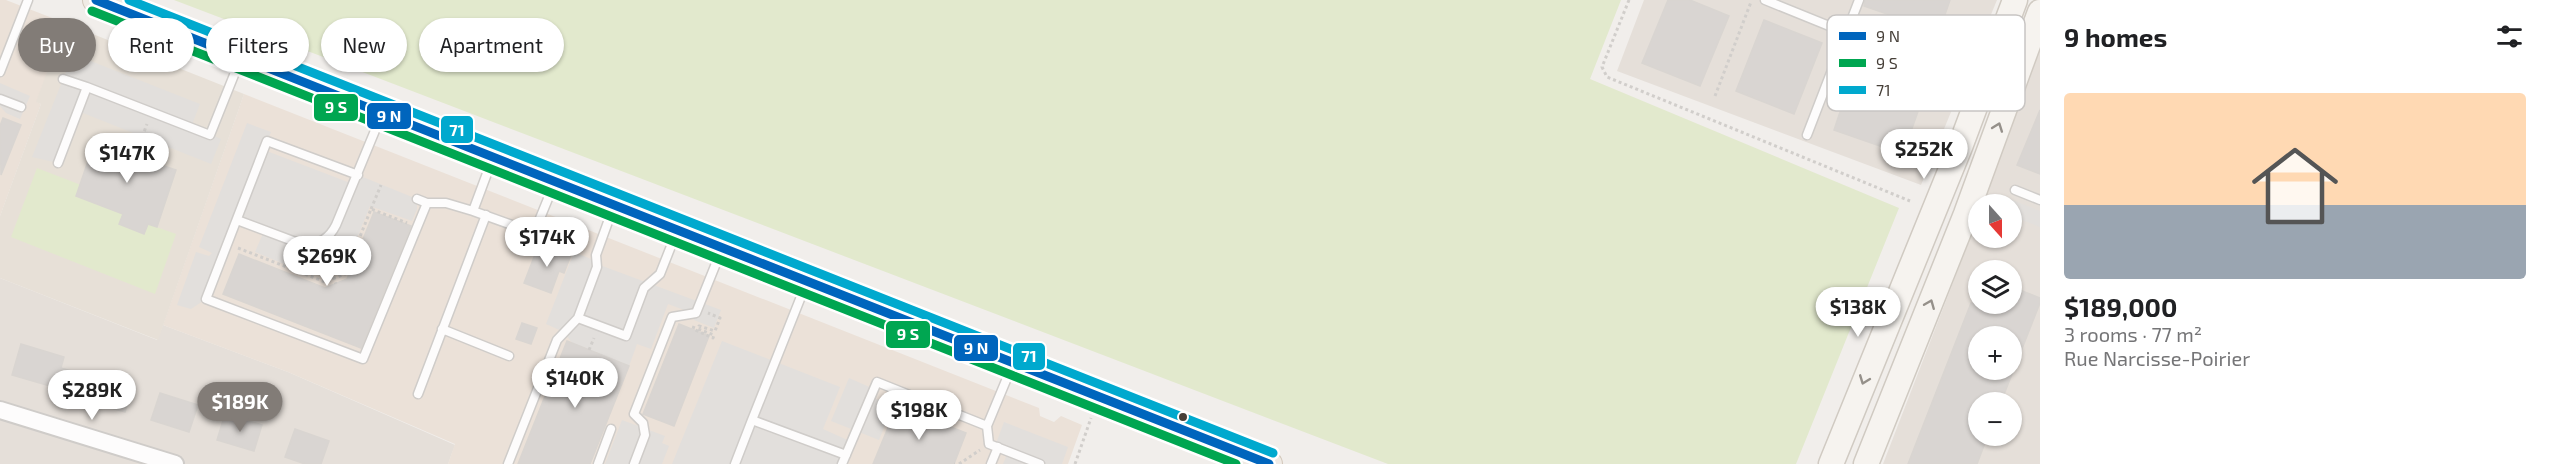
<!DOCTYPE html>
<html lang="en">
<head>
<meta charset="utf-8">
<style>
  body { margin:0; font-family:"Exo 2",sans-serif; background:#f6f6f6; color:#202124; height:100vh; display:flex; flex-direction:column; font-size:22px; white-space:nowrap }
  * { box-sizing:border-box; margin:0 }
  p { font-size:20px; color:#757577 }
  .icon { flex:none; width:33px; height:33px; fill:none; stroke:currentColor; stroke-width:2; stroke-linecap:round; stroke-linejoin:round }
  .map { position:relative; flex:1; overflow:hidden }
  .drawer { display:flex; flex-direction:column; background:#fff; width:510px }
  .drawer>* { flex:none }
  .guide { position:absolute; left:18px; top:18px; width:570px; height:54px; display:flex; gap:12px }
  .needle { width:39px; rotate:159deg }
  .buttons { position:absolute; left:1968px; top:194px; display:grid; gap:12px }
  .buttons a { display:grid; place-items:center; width:54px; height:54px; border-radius:50%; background:#fff; box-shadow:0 2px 4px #0004; font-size:30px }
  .price { position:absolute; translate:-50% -51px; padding:0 14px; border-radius:21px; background:#fff; color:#222; font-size:20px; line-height:39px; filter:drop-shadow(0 2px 3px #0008) }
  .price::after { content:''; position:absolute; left:50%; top:36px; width:18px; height:14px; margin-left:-9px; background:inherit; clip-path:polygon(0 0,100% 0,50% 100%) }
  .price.selected { background:#827c77; color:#fff }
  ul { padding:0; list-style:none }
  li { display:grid; align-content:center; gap:12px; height:318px; padding:0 24px }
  li span { display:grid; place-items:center; height:186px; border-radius:6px; color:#555 }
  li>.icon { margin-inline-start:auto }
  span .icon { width:108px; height:108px; fill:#fffc; stroke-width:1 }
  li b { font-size:26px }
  h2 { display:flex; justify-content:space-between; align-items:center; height:72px; padding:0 24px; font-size:26px }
  .tag { padding:0 21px; border-radius:27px; background:#fff; box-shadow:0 2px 4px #0004; font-size:21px; line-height:54px }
  .tag.selected { background:#827c77; color:#fff }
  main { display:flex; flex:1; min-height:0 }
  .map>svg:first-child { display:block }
</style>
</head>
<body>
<main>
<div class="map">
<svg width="2040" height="464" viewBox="0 0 2040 464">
  <rect width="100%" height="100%" fill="#f1eeeb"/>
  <!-- residential -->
  <path fill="#e5dfd9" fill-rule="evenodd" d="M1644,0h353l-76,185 -304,-114z
    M2040,48v416h-157l95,-246v19h34v-33h-29zM1978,270h34v33h-34zM1978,336h34v33h-34zM1978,402h34v33h-34z
    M0,278l157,62 6,-15 125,47 167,73 -7,19h-448z"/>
  <!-- commercial -->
  <path fill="#ebe1d8" d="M0,0h6l59,23 -28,79 4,2 -41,112z
    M244,94l795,314 1,8 14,6 7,-6 21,9 -14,39h-620l7,-20 -167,-72 -125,-47z"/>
  <!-- education -->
  <path fill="#e7e0d7" d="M65,23l179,71 -86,246 -158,-62v-62l41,-112 -5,-2z"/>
  <!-- green -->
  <path fill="#e2e9cd" d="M174,0h1447l-31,79 309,129 -103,256h-408z
    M37,168l44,17 -4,11 46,18 -4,10 25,10 4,-10 28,10 -21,60 -144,-57z"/>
  <!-- parking -->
  <path fill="#e2dfdc" d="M73,54l127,50 -9,23 30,12 -10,25 -133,-53 -20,52 -26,-6z
    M0,83l30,13 -10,23 -14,-6 -6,-7z
    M247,123l24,9 -7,18 89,34 5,-9 59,24v10l-5,12 -42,-15 -23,57 -14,-6 -14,5 -6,14 -58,-24 9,-21 -27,-10 -31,78 -15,10 -14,-4 19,-53 13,4 3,-3 -13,-6z
    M2000,195l40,16v16l-28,-11v-12h-15z
    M574,252l22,9 1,3 124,46 -7,18 -20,-8 -2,-7 -24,-9 -17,45 -14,-5 -8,22 -57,-23 -8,-11 -18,-8z
    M722,341l118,46 -17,42 29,13 -10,22h-170z
    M849,378l25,11 -3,8 22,8 -14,35 -48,-19z
    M622,420l43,16 -3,7 7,3 -7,18h-57z
    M1004,422l64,25 -6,17h-59l5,-12 -13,-6z"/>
  <!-- building -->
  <path fill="#d9d5d2" stroke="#d9d5d1" stroke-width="1.5" fill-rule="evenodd" d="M1668,0h22l39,16 -29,70 -58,-23z
    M1865,0h85l-11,32 -75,-26z
    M1764,20l58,23 -28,71 -58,-23z
    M1852,76l70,24 -19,54 -69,-24z
    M2040,110v64l-23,-9z
    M3,118l18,7 -20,50 -1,-49z
    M96,138l17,7v-2l14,5 1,-4 10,4 9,4 -2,3 14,5 -1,4 18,6 -19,57 -9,-3 -4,10 -25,-10 4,-10 -47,-18z
    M374,212l37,14 -50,122 -138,-54 16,-40 86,34 22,-9z
    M539,244l32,11 -7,18 -5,-2 -8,22 -27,-10z
    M2012,287l28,11v5l-39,99h-23v33h10l-11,29h-69l63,-161h41zM1978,336h34v33h-34z
    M522,323l15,5 -6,16 -15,-5z
    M679,324l30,12 -35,90 -31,-12z
    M567,341l62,25 -39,98h-72z
    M21,344l43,13 -3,11 71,21 -7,23 -45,-13 1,-4 -69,-20z
    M160,393l38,12 -9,27 -38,-12z
    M897,406l69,27 -12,31h-81z
    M225,414l37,11 -8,26 -37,-11z
    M295,429l34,12 -8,23h-16l-20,-7z"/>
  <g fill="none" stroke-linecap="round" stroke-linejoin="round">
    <defs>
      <path id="lane" d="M1765,0l163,66
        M0,72l28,-72
        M63,79l24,8
        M0,99l21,8
        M1807,135l52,-135
        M492,160l-19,51 61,22 20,-49
        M58,163l29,-76 123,48 30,-75
        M358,175l-91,-34 -61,158 157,60 64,-156 -10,-4
        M2015,190l25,10
        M427,203h19l27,8
        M613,208l-17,47 1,12 -19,51 48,18 18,-48 16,-14 17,-43
        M237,220l64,24c16,2 28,-5 35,-19l45,-109
        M442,329l67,27
        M418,394l68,-179
        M752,420l54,-136
        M987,426l2,18 51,20
        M508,464l49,-124 21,-22
        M598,464l13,-35
        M634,464l11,-29 -2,-12 -9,-9 38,-97 24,-4 25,-62
        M735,464l17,-44 94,35
        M842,464l35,-82 110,44 25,-60
        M991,464l7,-17"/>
      <path id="street" d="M0,410l175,54"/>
      <path id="secondary" d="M1831,464l129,-317 55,-147
        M1866,464l100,-250 74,-202"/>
      <path id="primary" d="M96,0l1173,464"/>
    </defs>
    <!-- lane casing -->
    <use href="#lane" stroke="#cfccc9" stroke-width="11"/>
    <!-- street casing -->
    <use href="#street" stroke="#cfccc9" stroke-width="20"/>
    <!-- secondary casing -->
    <use href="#secondary" stroke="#d0cac2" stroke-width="27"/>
    <!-- primary casing -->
    <use href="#primary" stroke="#d2c7ba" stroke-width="28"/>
    <!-- path -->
    <path stroke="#d1cecb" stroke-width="3" stroke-dasharray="3 3" stroke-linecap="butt" d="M1629,0l-27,67 5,10 303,124
      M1715,96l36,-94
      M138,148l9,-24
      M371,209l10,-24
      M238,248l87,34 20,-8 26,-65 36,14
      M554,249l3,-8
      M323,255l13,29
      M694,326l-1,3 20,9 1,-3 -16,-6 1,-3 16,5 5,-13 -12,-5
      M589,350l5,-12
      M954,464h1
      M959,464l21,-14
      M1075,464l16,-46"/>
    <!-- lane -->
    <use href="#lane" stroke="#fdfcfc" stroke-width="8"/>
    <!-- street -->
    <use href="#street" stroke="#fdfcfc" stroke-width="16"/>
    <!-- secondary -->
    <use href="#secondary" stroke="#f6f3ef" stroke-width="24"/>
    <!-- primary -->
    <use href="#primary" stroke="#f0ebe5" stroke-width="26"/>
    <defs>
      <path id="bus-1" d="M96,0l1173,464"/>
      <path id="bus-2" d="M92,11l1144,453"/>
      <path id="bus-3" d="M129,0l1144,453"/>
    </defs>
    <!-- bus-1 casing -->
    <use href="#bus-1" stroke="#fff" stroke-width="14"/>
    <!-- bus-2 casing -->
    <use href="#bus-2" stroke="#fff" stroke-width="14"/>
    <!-- bus-3 casing -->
    <use href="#bus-3" stroke="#fff" stroke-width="14"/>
    <!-- bus-1 -->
    <use href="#bus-1" stroke="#0065bd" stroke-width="9"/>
    <!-- bus-2 -->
    <use href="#bus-2" stroke="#00a651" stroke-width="9"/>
    <!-- bus-3 -->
    <use href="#bus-3" stroke="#00a9ce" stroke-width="9"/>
  </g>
  <!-- one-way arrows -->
  <defs><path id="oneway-chevron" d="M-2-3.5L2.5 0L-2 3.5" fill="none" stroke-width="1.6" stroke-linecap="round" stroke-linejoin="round" transform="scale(1.5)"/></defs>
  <g stroke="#95908a">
    <use href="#oneway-chevron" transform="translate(1998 127) rotate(-70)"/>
    <use href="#oneway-chevron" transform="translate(1930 304) rotate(-68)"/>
    <use href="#oneway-chevron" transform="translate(1864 380) rotate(111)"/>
  </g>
  <!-- markers -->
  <circle fill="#463f38" stroke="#fff" stroke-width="2" cx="1183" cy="417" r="5"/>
  <!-- legend -->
  <rect x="1827" y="15" width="198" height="96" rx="9" fill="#fff" stroke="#c8c5c3" stroke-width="1.5"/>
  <rect x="1839" y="32" width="27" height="8" fill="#0065bd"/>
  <rect x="1839" y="59" width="27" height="8" fill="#00a651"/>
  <rect x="1839" y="86" width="27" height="8" fill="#00a9ce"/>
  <g font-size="16" fill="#463f38">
    <text x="1876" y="42">9 N</text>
    <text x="1876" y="69">9 S</text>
    <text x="1876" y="96">71</text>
  </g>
  <g stroke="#fff" stroke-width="2">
    <rect x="313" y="93" width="46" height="29" rx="6" fill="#00a651"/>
    <rect x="366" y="102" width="46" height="28" rx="6" fill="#0065bd"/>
    <rect x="440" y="115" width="34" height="29" rx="6" fill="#00a9ce"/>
    <rect x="885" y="320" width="46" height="29" rx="6" fill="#00a651"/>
    <rect x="953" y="334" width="46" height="28" rx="6" fill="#0065bd"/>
    <rect x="1012" y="342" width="34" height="29" rx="6" fill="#00a9ce"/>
  </g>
  <g font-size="16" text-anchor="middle" font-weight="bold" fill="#fff">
    <text x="336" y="113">9 S</text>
    <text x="389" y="122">9 N</text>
    <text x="457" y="136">71</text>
    <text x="908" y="340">9 S</text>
    <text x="976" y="354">9 N</text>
    <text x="1029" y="362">71</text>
  </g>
</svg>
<div class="buttons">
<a><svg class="needle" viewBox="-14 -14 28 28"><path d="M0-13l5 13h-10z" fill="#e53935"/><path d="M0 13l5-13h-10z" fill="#757577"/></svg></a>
<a><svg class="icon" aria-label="layers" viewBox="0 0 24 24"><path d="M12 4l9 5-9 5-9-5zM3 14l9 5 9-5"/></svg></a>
<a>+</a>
<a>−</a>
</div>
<b class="price" style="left:1924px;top:180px">$252K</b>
<b class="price" style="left:127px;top:184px">$147K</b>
<b class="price" style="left:547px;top:268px">$174K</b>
<b class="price" style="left:327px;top:287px">$269K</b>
<b class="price" style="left:1858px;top:338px">$138K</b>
<b class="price" style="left:575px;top:409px">$140K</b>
<b class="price" style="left:92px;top:421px">$289K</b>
<b class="price selected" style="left:240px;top:433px">$189K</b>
<b class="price" style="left:919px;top:441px">$198K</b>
<div class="guide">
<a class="tag selected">Buy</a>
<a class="tag">Rent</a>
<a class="tag">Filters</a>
<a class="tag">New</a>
<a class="tag">Apartment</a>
</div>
</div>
<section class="drawer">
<h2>9 homes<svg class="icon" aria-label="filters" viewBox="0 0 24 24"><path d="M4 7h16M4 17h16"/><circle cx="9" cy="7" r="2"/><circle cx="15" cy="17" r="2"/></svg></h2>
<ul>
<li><span style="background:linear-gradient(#ffd9b3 60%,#9aa5b1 0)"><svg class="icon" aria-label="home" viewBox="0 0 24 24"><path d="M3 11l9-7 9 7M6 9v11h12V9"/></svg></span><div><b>$189,000</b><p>3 rooms · 77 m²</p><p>Rue Narcisse-Poirier</p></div></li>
</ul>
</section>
</main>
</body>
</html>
